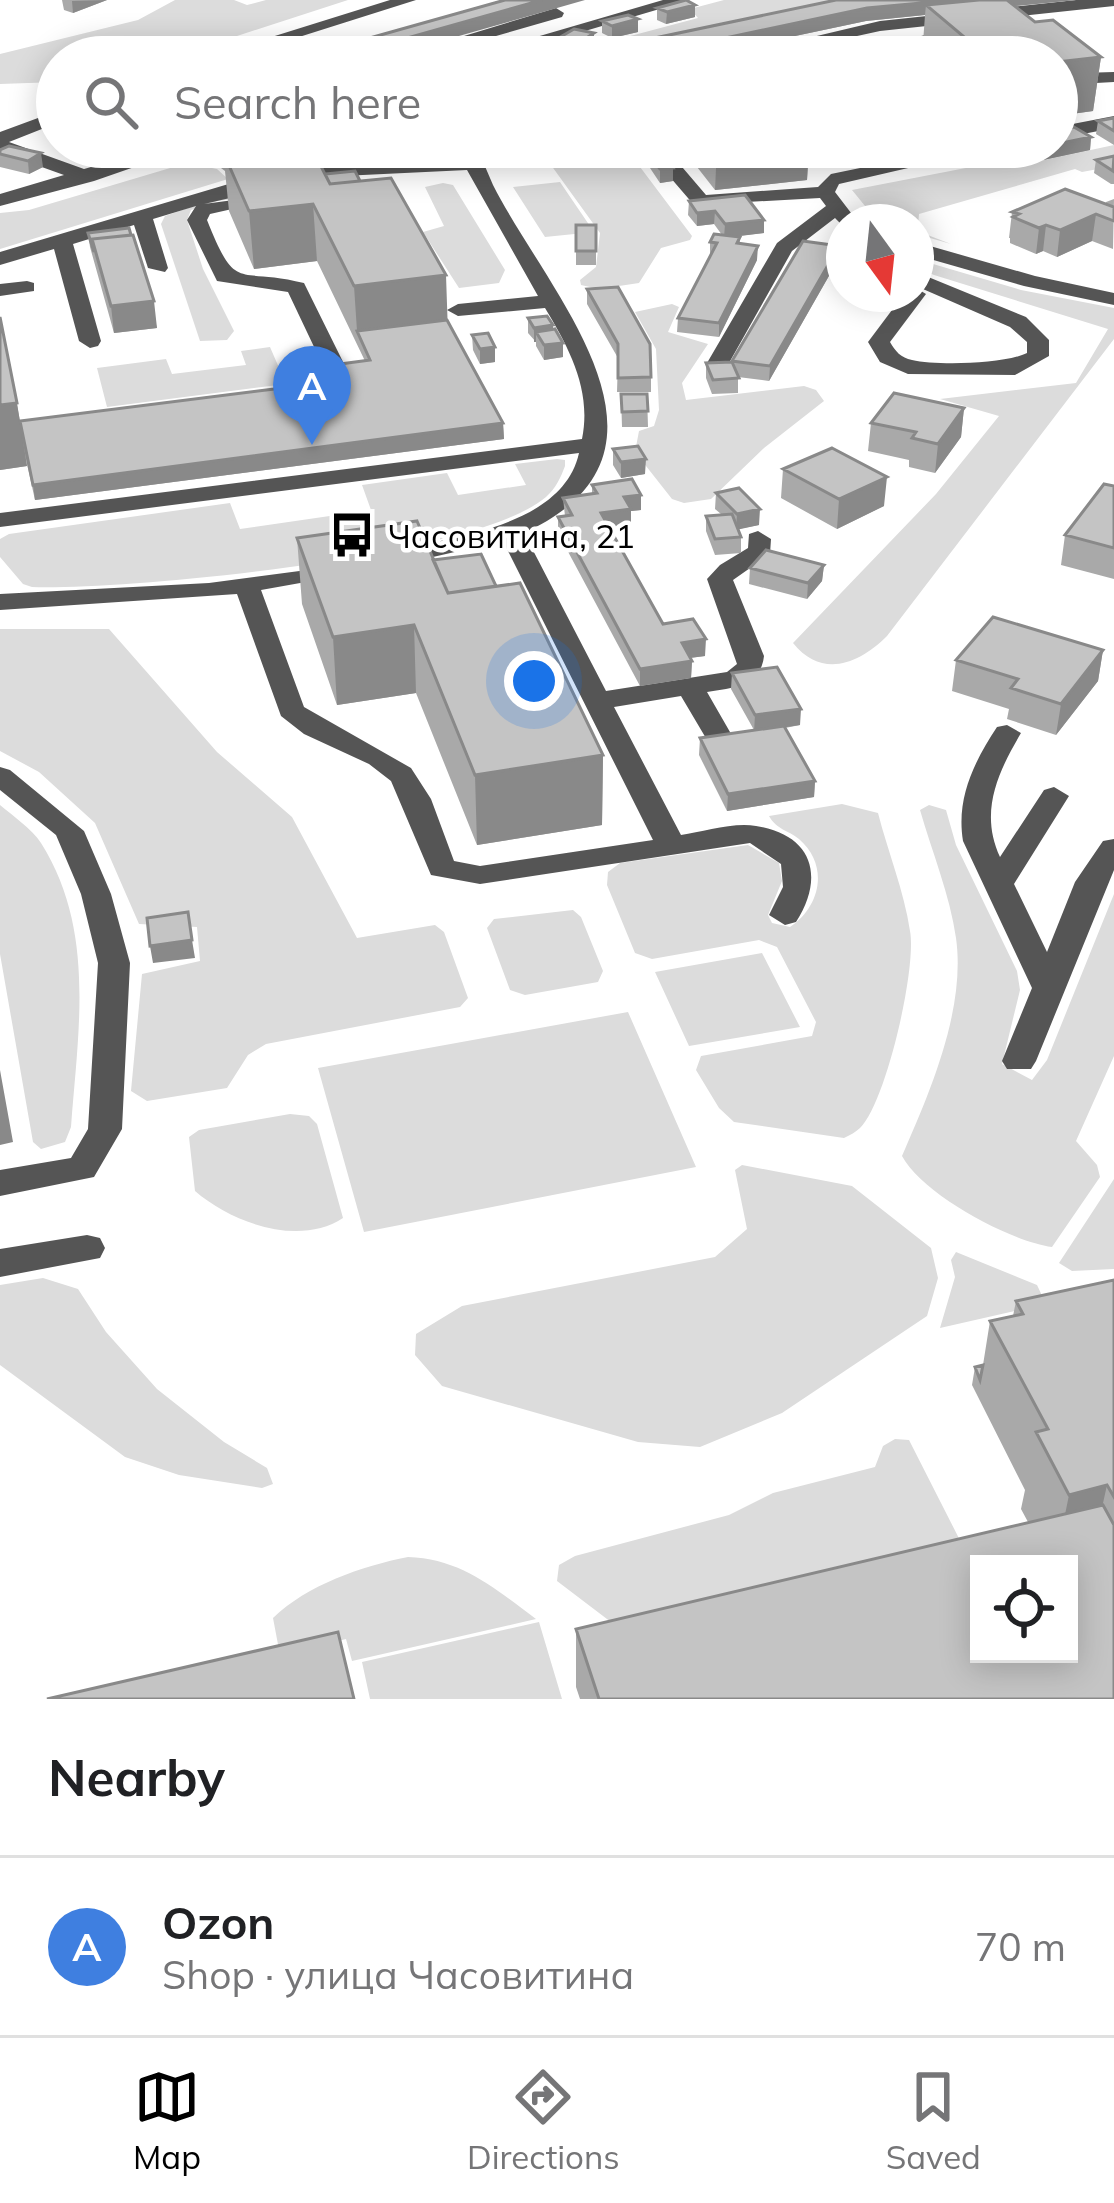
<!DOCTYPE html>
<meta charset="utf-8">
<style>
:root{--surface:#fff;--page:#f6f6f6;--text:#202124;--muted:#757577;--line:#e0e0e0;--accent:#000}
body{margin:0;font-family:Mulish,sans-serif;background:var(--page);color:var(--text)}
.controls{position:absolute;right:36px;bottom:36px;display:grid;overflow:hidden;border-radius:0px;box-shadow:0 6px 30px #0003}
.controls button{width:108px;height:108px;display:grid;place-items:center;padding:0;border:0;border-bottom:3px solid var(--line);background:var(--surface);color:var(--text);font:60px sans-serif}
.compass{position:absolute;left:826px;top:204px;width:108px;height:108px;border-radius:50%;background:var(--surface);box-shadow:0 6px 30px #0003;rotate:165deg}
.you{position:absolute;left:534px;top:681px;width:42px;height:42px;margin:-30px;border:9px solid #fff;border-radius:50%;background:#1a73e8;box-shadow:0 0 0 18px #1a73e833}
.badge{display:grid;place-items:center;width:78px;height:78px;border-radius:50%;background:var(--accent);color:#fff;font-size:39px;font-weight:700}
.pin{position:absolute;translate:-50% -99px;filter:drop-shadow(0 3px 6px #0008)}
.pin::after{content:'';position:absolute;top:63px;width:42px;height:36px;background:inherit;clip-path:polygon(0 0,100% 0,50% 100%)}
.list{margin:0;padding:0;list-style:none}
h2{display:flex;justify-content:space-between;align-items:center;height:156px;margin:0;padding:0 48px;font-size:51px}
h2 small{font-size:39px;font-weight:400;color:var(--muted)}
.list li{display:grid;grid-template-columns:78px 1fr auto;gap:36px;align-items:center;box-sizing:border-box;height:180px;padding:0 48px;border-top:3px solid var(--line)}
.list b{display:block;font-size:45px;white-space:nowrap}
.list p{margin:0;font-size:39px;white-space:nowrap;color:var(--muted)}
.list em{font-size:39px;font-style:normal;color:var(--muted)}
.icon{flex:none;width:66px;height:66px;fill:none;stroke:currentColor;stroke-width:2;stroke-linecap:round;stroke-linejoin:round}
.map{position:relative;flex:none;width:1114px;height:1699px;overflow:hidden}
.search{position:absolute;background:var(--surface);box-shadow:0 6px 30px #0003;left:36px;right:36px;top:36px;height:132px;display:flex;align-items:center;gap:30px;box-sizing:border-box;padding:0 42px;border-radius:66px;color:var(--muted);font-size:45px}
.sheet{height:336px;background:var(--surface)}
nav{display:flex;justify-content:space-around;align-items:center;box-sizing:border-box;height:168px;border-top:3px solid var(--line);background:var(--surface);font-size:33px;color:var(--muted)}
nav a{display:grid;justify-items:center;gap:6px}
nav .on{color:var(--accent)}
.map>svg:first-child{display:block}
</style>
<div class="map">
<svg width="1114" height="1699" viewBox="0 0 1114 1699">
<rect width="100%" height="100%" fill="#fff"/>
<path fill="#dcdcdc" d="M175,0H234L247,5L266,0H348L234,37L189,41L141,57H57V82L0,84V54L138,20Z
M724,0H902C798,13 677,57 579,57L604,43L698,18L690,9Z
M1114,145V166L1082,172L1075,169L919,214L918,226L925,234L951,244L916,234V222L874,217L852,190L1002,161L1011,167Z
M538,147H625L692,236L690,240L661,248L639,283L599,289L581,285L580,280L596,267L600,233Z
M187,163L217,169L228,179L0,249V213L29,210Z
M356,177L362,183L217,201L191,210L187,220L203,269L234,331L227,340L200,341L161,224L165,216L208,201Z
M560,182L594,232L545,237L513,187Z
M443,183L453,185L505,270L499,283L459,288L423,232L444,226L425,187Z
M916,259L1021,290L1114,308V339L887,636C859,664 822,679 793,643L936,494L999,416L940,399L1076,383L1108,329L934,275L916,267Z
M672,304L679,307L668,332L708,344L682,383L686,400L804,386L816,390L824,401L764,448L711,499L684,503L672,499L635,452L639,431L654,426L659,410L656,349L635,312Z
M270,347L286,384L107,407L97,368L166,359L172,374L246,365L241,351Z
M557,459L565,460V466C561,477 556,488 546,497C477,557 129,590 32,587L23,584L0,557V539L9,534L230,503L240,529L371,510L362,485L447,473L458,495L526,485L515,464Z
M0,629H109L217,752L292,817L357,938L435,925L444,932L468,998L460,1007L266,1044L248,1055L227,1088L147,1101L131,1091L142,974L200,961L197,927L139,924L95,823L39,772L0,751Z
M842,804L878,813C888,852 904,891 910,931C917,967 886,1103 860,1128C856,1132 850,1135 844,1138L734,1122L719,1108L696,1070L701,1056L812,1036L816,1022L777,947L759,940L652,959L635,953L607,885L608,872L620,863L748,845L779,863L782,881L768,915L772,923L790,927C820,907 830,866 799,839C788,830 777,830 769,816Z
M0,805C13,816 32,829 41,843C96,930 78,1031 71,1127L65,1142L41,1149L33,1142L0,954Z
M929,805L946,810L956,845L1017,971L1020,990L1002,1064L1032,1080L1047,1060L1114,894V1056L1076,1141L1097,1165L1100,1177L1052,1247C1009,1241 922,1194 902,1156C930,1092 966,1009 956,938C950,895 932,852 920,810Z
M573,910L581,917L603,971L598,982L525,995L510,990L487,928L494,919Z
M762,953L800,1027L689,1046L655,972Z
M628,1012L696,1167L364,1232L318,1068Z
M290,1114L309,1116L317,1124L343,1218C299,1247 232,1223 195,1191L189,1137L199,1130Z
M742,1165L852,1186L931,1248L938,1278L927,1316L782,1413L700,1447L638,1442L442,1386L415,1355L416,1334L462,1306L715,1257L747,1229L735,1170Z
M1114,1179V1269L1072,1271L1059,1263Z
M956,1252L1037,1285L1046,1304L940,1328L955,1277L951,1260Z
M43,1278L78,1289L106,1332L157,1389L224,1442L267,1468L273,1484L262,1488L179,1475L125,1457L0,1365V1285Z
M895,1439L909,1440L972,1564L628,1635L557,1581L559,1565L575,1556L729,1515L773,1493L875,1467L883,1446Z
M408,1557C462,1559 494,1588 536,1619L352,1661L346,1639L280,1655L273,1618C307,1585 362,1566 408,1557Z
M539,1622L562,1699H370L362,1662Z"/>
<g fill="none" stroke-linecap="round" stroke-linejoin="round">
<path fill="#555" fill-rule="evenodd" d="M390,0H416L236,57H208Z
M663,0H690L497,57H468Z
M1076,0H1114V6L880,31L761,57H728L880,21Z
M556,8L564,13L562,17L423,57H395Z
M930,34L939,39L936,43L864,57H828Z
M1057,63L1081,73L1114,72V82L1078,84L1057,75Z
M57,111V123L9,142L84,169L161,147H192L94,181L0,206V194L64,175L0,152V132Z
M1114,116V128L1057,139V127Z
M470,147H490L484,164L493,185C548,294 702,451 524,533L606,691L727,672L737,664L707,579L720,565L748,548L749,534L758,531L771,539L770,554L733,580L764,656C761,686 732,688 707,692L734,739L730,745H710L681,696L614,707L681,835C703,832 733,822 756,826C813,835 825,877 796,922L785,925L769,915L783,887L781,864L750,843L480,884L431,875L391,781L369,764L304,734L281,716L237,594L0,610V594L209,583L345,565L349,570L345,575L261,590L304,707L411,768L431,799L454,861L480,866L653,840L503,541L389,567L376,559L380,554C441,538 562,530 579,453L0,527V513L582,439C592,390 569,348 545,308L458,316L447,310L458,304L538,296L467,170L321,177L204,204L241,199V207L210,214L207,220C237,295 236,266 304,283L347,370L336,377L325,370L288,292L217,281L187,220L196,206L153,219L168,268L165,272L148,268L134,225L73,244L101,341L98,346L90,348L79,341L54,249L0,265V252L242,180L321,165L466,159Z
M651,147H665L706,195L818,187L831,174L962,147H999L839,184L835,192L858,222H844V227L835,218L792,251L729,363L718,370L707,363L777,243L826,206L820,198L694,205L651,155Z
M916,242L1035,276L1114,293V305L1024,286L916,255Z
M916,272L1026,317L1049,340V356L1015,375L908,374L880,362L868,342L904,294H916V288L926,294L890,342C895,351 901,358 912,360C937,366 1005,364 1027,353V342L1010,327L916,286Z
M27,281L34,283V291L0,296V284Z
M1007,725L1021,733C998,772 979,812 1000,857L1044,790L1054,787L1069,796L1014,884L1047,952L1075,882L1103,841L1114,839V870L1036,1061L1031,1069H1007L1002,1061L1032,988L963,841C956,798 974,762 997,727Z
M0,767L10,770L84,831L111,894L130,963L122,1129L94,1177L0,1196V1170L71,1158L88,1129L98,963L81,894L56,835L0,790Z
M87,1235L100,1238L105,1248L100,1258L0,1277V1249Z"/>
</g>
<path fill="#a9a9a9" d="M62,0H107L73,13L64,10Z
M836,0H1076L1014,6L1035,22L1053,20L1101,57L1093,111L1057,116V57H922L925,15L866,21L696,57H634L631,55V43Z
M657,8L695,17L666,24L657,20Z
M638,19V32L612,38L602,33V21Z
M1114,118V145L1096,134L1098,121Z
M1091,137L1090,150L1010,167L993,156L994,147H1057Z
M261,147H319L312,149L325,174L447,320L503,423L504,439L35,500L25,455L27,466L0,470V317L20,421L274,389L365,361L317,261L254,269L229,211L225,171L221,168L220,155L265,150Z
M638,147H657L673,168V181L660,183L650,168L638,155Z
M664,147H809L807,180L715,190L690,158L674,160Z
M0,150L43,167L29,174L0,167Z
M1114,156V184H1111L1094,173L1096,160Z
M1114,199L1113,249L1092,241L1057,257L1043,251L1036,254L1010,243V238H1009L1012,212L1105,204L1106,202Z
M689,201L764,220V233L737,236L740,237V244L757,260L719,337L677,332L678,318L710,256V242L722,235L714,224L697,226L688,215Z
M576,225H596V265H576Z
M88,233L131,235L157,328L114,333L90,247Z
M838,260L769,381L738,377V393L712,394L706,378V363L732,362Z
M587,289L651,377V392H617L618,358L587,304Z
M528,318L553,329L563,343V357L544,360L536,346V342L528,333Z
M472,335L495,362L480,364L473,350Z
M621,394H647L648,427H622Z
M964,408L961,437L935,473L909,467V460L868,451L871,423Z
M613,449L645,474L621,478L613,465Z
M783,469L884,506L837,529L781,498Z
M592,485L641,510L631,511V525L609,528L663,624L705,656L690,658L692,661L691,678L640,686L558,533V517L565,516L563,498L592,494Z
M1114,486V579L1061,565L1065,535Z
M716,493L759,525L738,529L741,537V553L715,555L706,531V516L721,514L715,509Z
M297,538L433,560L496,586L603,755L602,825L477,845L416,693L337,705L302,604Z
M824,565L822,581L807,599L749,584L750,568Z
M1103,650L1098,681L1056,735L1007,719L1009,709L952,691L956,660Z
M732,673L800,725L785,728L815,781L814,797L727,811L699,755L700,738L754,730L731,689Z
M1114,1280V1699H580L576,1687V1629L1028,1522L1021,1509L1025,1490L972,1385L975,1367L983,1365L990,1321L1013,1316L1016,1301Z"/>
<path fill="#898989" d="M107,0L73,13L72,1Z
M542,0H585L385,57H340Z
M954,0H1076L936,14L926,5L925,15L866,21L696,57H650V54L867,8Z
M695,5V17L666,24L667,12Z
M638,19V32L612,38V26Z
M594,33V45L576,57H557Z
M985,40L983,57H968L970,42Z
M1101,57L1093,111L1057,116V62Z
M1091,137L1090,150L1010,167L1012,153L1042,147H1057V144Z
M675,147H690V158L674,160Z
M717,147H809L807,180L715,190Z
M41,153L43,167L29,174L28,161Z
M673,168V181L660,183V169Z
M313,204L317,261L254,269L249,211Z
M715,211L714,224L697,226V213Z
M1096,214L1092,241L1057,257L1060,230Z
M764,220V233L724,238L725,224Z
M1046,225L1043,251L1036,254L1039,228Z
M758,246L757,260L719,337V323Z
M839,246L838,260L769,381L770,366Z
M446,275L448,334L357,331L354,286Z
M154,301L157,328L114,333L111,306Z
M553,325V340L536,332V342H534V328Z
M563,343V357L544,360V345Z
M495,347V362L480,364V349Z
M17,403L27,466L0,470V405Z
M964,408L961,437L935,473L938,444Z
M503,423L504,439L35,500L33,485Z
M646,459L645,474L621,478V462Z
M887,477L884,506L837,529L839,499Z
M641,495V510L631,511V525L601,529V513L624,497Z
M760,509L759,525L736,530L737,514Z
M824,565L822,581L807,599L808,583Z
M414,625L416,693L337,705L333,637Z
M706,639L705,656L681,659L682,643Z
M1103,650L1098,681L1056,735L1061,704Z
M692,661L691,678L640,686V669Z
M801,709L800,725L754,732L755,715Z
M603,755L602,825L477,845L475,775Z
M815,781L814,797L727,811L728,794Z
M192,940L195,958L153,963L150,946Z
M0,1070L13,1142L0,1145Z
M1107,1485L1090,1562L1055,1564L1069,1495Z"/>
<path fill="#c4c4c4" stroke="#898989" stroke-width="3" fill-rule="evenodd" d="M505,0H542L340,57H302Z
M686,0L695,5L667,12L657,8Z
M836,0H954L867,8L650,54L631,43Z
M979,0H1007L1035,22L1053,20L1101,57L1057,62V57H1005L985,40L970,42L926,5Z
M628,15L638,19L612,26L602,21Z
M574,29L594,33L557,57H526Z
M1114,118V131L1098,121Z
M1074,127L1091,137L1057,144V130Z
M9,146L41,153L28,161L0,154V150Z
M292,147H311L330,184L391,178L446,275L354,286L313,204L249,211L224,154Z
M642,147H657L662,153L649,155Z
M1002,147H1042L1012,153Z
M664,156L673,168L660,169L650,157Z
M1114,156L1113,171L1096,160Z
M355,171L360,181L330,184L325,174Z
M1065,189L1114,207V221L1096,214L1060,230L1046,225L1039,228L1013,217L1019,214L1012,212Z
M745,195L764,220L725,224L715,211L697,213L689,201Z
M576,225H596V251H576Z
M129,228L131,235L92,239L94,252L88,233Z
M714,234L740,237L737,243L758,246L719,323L678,318L717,243L710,242Z
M133,235L154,301L111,306L92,239Z
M803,241L839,246L770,366L732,361Z
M618,287L650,344L651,377L618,378V344L587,289Z
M547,316L553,325L534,328L528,318Z
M0,317L17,403L0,405Z
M447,320L503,423L33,485L20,421L274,389L303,369L370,360L357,331Z
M555,329L563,343L544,345L536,332Z
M488,333L495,347L480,349L472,335Z
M732,362L739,378L713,380L706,363Z
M894,393L964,408L938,444L912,438L916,432L871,423Z
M621,394H647L648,411L622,412Z
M638,446L646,459L621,462L613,449Z
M832,448L887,477L839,499L783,469Z
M632,479L641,495L624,497L631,509L601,513L663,624L693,619L706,639L682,643L692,661L640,669L558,517L572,515L563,498L597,493L592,485Z
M1104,484L1114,486V548L1065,535Z
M739,488L760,509L737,514L716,493Z
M732,514L741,537L715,539L706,516Z
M417,521L448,593L520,583L603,755L475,775L414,625L333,637L297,538Z
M766,550L824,565L808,583L750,568Z
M481,554L496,586L448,593L433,560Z
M993,617L1103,650L1061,704L1011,688L1018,679L956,660Z
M777,667L801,709L755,715L732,673Z
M784,726L815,781L728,794L700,738Z
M188,912L192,940L150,946L147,918Z
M1114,1280V1497L1107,1485L1069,1495L1036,1432L1048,1429L990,1321L1023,1314L1016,1301Z
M983,1365L980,1380L975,1367Z
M1103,1505L1114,1525V1699H599L576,1629ZM979,1564H1069V1654H979Z
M338,1632L354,1699H47Z"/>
<defs>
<g id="bus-bare" transform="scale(3.6)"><path d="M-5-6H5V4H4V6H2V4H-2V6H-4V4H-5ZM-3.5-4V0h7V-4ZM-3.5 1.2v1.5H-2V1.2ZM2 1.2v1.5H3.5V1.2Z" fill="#000" stroke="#fff" stroke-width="2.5" paint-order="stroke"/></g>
</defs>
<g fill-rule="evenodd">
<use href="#bus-bare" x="352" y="535"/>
</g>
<g text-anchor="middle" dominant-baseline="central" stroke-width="9" stroke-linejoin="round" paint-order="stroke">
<g font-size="33" fill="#000" stroke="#fff" text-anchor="start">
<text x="388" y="535">Часовитина, 21</text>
</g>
</g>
</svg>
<div class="controls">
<button><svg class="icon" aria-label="locate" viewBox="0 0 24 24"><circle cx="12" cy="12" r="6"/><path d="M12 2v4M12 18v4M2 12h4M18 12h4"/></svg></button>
</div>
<svg class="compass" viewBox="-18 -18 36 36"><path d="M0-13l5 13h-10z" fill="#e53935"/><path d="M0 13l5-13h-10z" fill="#757577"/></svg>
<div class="you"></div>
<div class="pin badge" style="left:312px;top:445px;background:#3f7fe0">A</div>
<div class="search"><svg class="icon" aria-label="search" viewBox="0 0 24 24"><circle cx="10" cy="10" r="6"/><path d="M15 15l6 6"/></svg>Search here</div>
</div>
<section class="sheet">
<h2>Nearby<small></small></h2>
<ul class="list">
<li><span class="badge" style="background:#3f7fe0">A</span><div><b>Ozon</b><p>Shop · улица Часовитина</p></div><em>70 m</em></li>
</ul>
</section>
<nav>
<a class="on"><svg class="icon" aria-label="map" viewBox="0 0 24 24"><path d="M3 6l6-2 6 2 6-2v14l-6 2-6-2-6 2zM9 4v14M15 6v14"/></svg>Map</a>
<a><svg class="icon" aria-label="directions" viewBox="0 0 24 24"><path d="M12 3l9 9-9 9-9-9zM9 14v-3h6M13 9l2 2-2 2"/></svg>Directions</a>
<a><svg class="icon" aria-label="saved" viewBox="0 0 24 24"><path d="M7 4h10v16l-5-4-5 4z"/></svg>Saved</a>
</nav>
